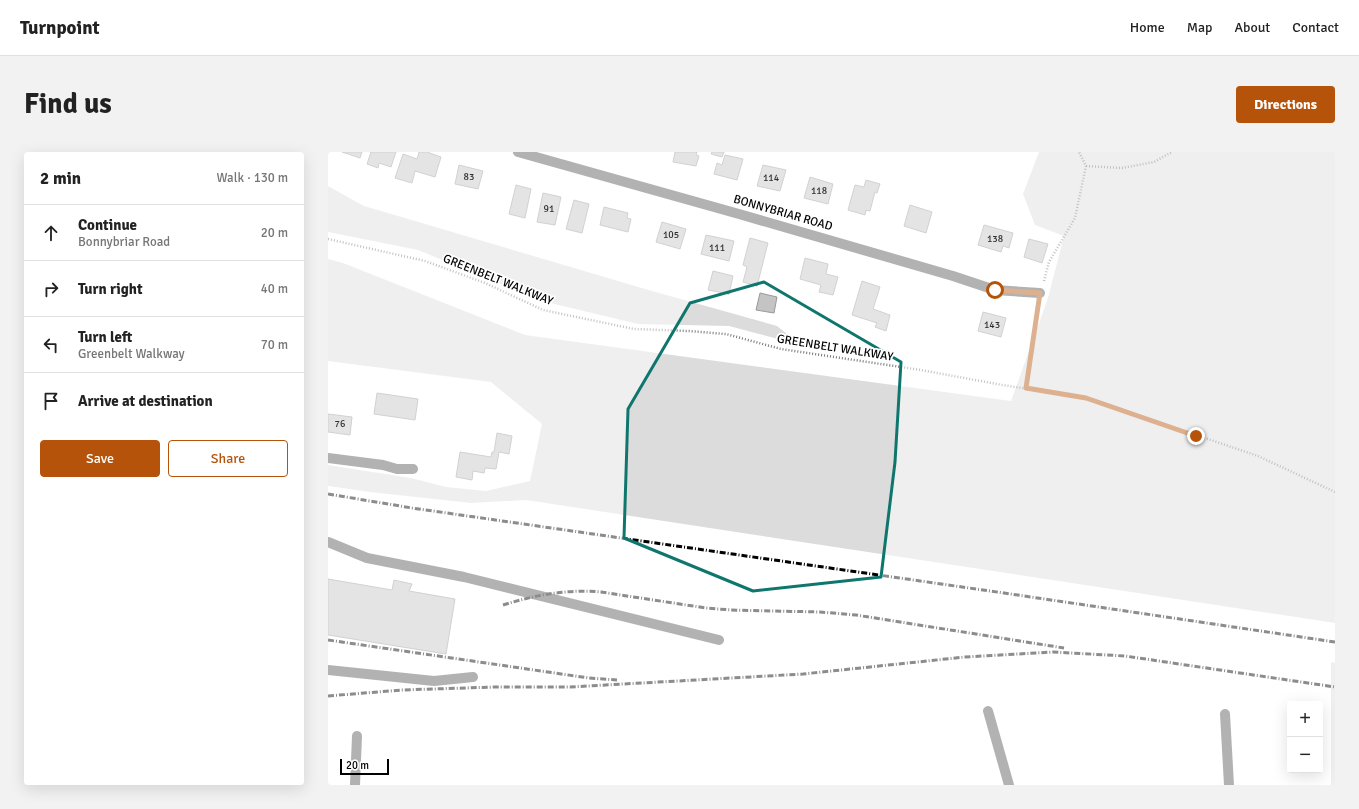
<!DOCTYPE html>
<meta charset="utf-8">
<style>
:root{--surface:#fff;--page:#f2f2f2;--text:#222;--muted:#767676;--line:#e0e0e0;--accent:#b45309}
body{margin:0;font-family:Signika,sans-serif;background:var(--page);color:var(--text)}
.controls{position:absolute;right:12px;bottom:12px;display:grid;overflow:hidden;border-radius:4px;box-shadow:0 4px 16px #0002}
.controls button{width:36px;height:36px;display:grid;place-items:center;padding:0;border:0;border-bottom:1px solid var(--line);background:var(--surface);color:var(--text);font:20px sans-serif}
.scale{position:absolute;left:12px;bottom:10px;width:49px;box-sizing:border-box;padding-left:4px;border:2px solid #000;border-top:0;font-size:11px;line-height:14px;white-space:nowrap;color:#000;-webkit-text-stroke:3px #fff;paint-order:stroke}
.stop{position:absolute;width:12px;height:12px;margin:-9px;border:3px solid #b45309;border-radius:50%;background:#fff}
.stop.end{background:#b45309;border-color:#fff;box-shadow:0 1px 4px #0008}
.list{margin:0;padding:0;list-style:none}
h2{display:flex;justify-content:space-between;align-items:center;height:52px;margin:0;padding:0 16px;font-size:17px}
h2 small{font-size:13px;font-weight:400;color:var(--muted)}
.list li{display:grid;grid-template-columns:26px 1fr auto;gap:12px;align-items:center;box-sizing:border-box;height:56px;padding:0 16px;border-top:1px solid var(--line)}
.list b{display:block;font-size:15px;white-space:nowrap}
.list p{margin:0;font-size:13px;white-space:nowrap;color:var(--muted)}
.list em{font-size:13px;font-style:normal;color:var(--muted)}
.actions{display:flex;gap:8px;padding:12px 16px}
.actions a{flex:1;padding:9px 0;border:1px solid var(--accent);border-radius:4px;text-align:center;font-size:14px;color:var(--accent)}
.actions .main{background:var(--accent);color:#fff}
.icon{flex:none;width:22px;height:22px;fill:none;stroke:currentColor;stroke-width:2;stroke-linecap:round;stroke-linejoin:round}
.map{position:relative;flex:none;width:1007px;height:633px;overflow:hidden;border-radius:4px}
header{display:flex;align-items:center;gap:24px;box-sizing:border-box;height:56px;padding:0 20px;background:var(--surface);border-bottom:1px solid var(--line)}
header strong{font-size:19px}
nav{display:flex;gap:22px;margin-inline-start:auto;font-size:14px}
.intro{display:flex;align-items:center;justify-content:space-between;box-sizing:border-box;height:96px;padding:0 24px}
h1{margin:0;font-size:28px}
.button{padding:10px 18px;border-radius:4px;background:var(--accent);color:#fff;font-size:14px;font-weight:700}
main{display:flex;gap:24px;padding:0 24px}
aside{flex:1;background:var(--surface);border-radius:4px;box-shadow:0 4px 16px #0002}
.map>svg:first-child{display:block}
</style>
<header>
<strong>Turnpoint</strong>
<nav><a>Home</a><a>Map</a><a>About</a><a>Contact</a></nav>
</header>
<div class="intro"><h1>Find us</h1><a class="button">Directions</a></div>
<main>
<aside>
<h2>2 min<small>Walk · 130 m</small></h2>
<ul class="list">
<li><svg class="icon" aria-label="ahead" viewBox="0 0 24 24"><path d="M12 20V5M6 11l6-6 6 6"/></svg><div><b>Continue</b><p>Bonnybriar Road</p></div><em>20 m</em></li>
<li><svg class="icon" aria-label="right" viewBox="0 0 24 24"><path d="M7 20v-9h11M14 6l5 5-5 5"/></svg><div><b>Turn right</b></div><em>40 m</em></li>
<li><svg class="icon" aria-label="left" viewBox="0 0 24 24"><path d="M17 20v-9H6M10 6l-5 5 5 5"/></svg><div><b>Turn left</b><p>Greenbelt Walkway</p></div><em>70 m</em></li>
<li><svg class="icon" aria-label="arrive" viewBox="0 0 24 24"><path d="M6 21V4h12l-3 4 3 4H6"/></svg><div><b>Arrive at destination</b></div></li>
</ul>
<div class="actions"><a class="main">Save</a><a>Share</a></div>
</aside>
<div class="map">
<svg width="1007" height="633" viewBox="0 0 1007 633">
<rect width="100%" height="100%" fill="#fff"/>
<path fill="#dcdcdc" d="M711,0H1007V471L198,348L143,351L42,340L0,334V313L83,326L118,335L158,339L202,329L214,272L163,230L0,209V107L15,111L197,183L683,249L720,146L736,84L707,73L695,42Z
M0,34L36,54L324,139L449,174L473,193L401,174L310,172L214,149L90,98L0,80Z
M1003,510L1007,511V633H1003Z"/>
<path fill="#c4c4c4" stroke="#999" d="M14,0H34L32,6Z
M43,0H68L63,15L51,11L50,16L39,12Z
M91,0H99L113,5L107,25L87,19L84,31L67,26L75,2L89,7Z
M347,0H369L368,3L371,4L368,14L345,10Z
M384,0H396L394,5L383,2Z
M397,3L415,7L409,28L386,22L389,11L394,13Z
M131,13L155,19L150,37L127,32Z
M435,13L458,18L452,39L429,34Z
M482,25L505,32L500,52L476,46Z
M538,28L552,32L549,41L547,40L542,59L538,58L537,63L520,58L527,33L536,35Z
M188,33L203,37L197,66L181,62Z
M215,41L233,45L227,73L209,70Z
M246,48L261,52L254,81L238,77Z
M582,53L604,60L598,81L576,74Z
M276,55L300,61L299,66L303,67L300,80L272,73Z
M334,70L358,77L352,97L328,90Z
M656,73L685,81L681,96L675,94L673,100L650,93Z
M378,83L406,89L401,109L373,102Z
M422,86L440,91L429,134L415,130L419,115L415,113Z
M701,87L720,92L714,111L696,105Z
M477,106L500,112L498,122L510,125L505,143L491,140L493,133L472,127Z
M385,119L405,124L401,142L380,138Z
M534,129L552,135L545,157L562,163L558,179L547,175L549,171L524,163Z
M432,141L449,145L446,161L428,158Z
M655,160L678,166L673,185L650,179Z
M49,241L90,247L87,268L46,262Z
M0,262L24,265L22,283L0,280Z
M169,281L184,284L181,302L171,300L168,317L157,316L156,321L145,319L144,328L128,325L132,300L163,305L164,300H166Z
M0,427L64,438L66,428L84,432L81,439L127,447L118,502L0,483Z"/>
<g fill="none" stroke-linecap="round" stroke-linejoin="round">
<path stroke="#777" stroke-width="2.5" stroke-dasharray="1 2" stroke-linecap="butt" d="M758,14L794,16L826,10L844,0
M0,87L97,109L157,131L215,158L306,177L361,179L398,182L453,197L593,218L674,233L759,246L930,304L1007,340
M716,129L721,110L747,66L758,14L751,0
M698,236L710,153"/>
<path stroke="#555" stroke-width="10" d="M190,0L411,62L625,124L667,138L712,141
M0,306L55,313L69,317H85
M0,390L39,406L136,425L391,488
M0,518L106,529L145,525
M660,559L681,633
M897,562L901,633
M27,633L29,584"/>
<path stroke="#000" stroke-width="3" stroke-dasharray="6 2 1 2" stroke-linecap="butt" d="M0,342L84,356L676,441L1007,490
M175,453C207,443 239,437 273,440L378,456L403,458L492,460L528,463L736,496
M0,488L261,526L289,528
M0,544L74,538L167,535H242L475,522L637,505L725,500L797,504L1007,535"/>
</g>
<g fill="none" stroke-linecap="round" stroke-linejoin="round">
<path stroke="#b45309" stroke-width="5" d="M667,138L712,141L698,236L758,246L868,284"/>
</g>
<path d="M0 0H1007V633H0ZM436,130L573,210L567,310L553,425L425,439L296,386L300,257L362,151Z" fill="#fff" fill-opacity=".55" fill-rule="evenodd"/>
<path fill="none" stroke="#0f766e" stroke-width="3" stroke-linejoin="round" d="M436,130L573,210L567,310L553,425L425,439L296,386L300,257L362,151Z"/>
<g text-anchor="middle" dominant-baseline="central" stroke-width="3.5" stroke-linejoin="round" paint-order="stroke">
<g font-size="10" fill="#313131">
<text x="141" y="25">83</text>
<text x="443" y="26">114</text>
<text x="491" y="39">118</text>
<text x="221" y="57">91</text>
<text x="343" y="83">105</text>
<text x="667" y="87">138</text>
<text x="389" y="96">111</text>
<text x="664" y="173">143</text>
<text x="12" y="272">76</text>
</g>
<g font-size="12" fill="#000" stroke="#fff">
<text transform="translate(455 61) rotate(16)">BONNYBRIAR ROAD</text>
<text transform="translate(170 128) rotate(22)">GREENBELT WALKWAY</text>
<text transform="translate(507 196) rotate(9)">GREENBELT WALKWAY</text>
</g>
</g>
</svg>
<div class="controls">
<button>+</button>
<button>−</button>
</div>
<div class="scale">20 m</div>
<div class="stop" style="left:667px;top:138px"></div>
<div class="stop end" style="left:868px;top:284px"></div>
</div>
</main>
